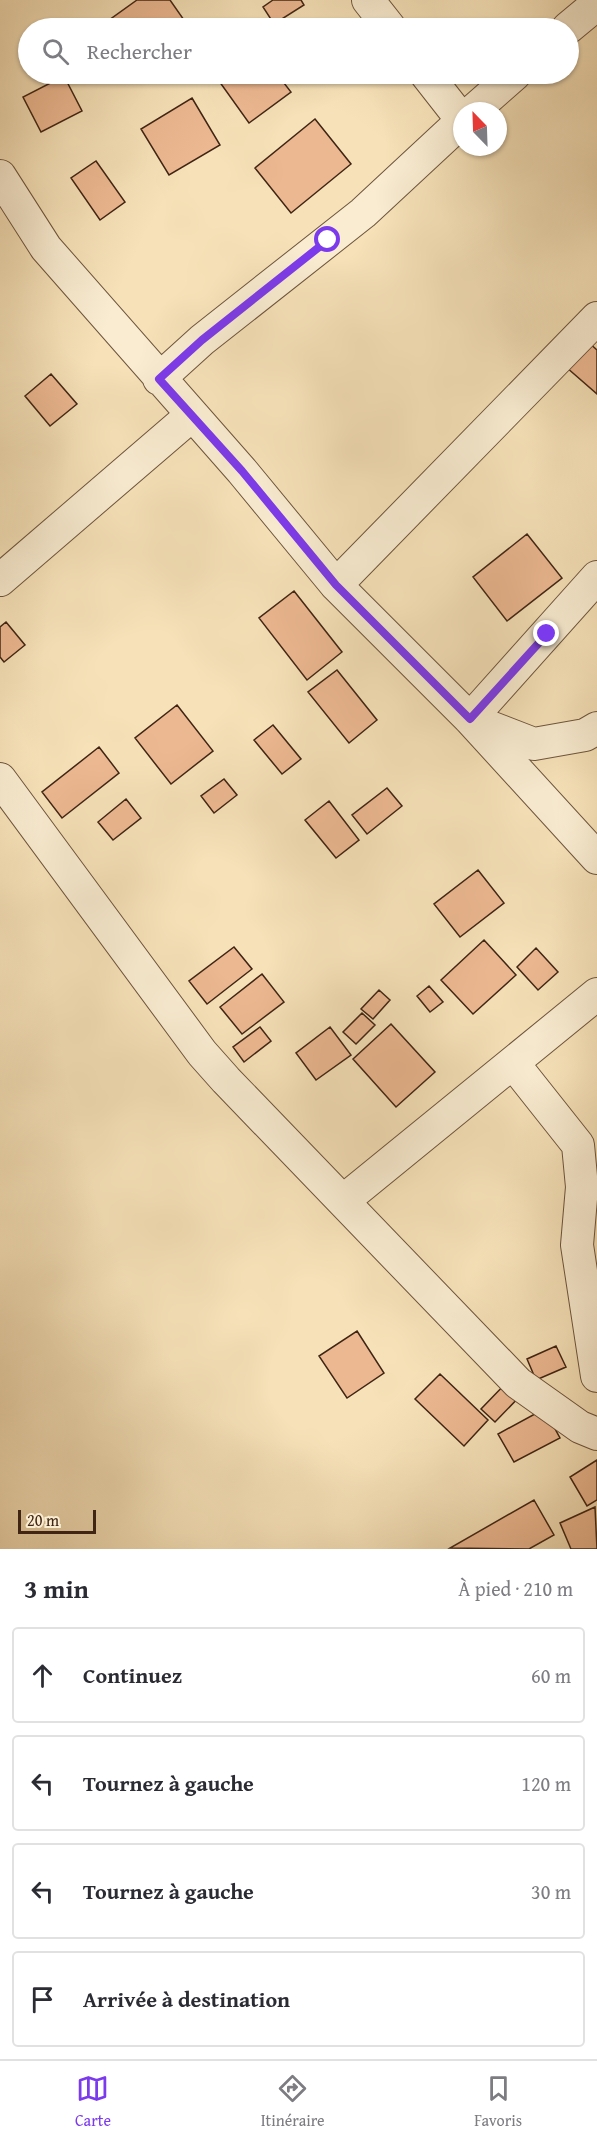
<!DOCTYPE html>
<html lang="fr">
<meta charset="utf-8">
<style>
:root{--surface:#fff;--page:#f2f2f3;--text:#2b2b33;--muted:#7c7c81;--line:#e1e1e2;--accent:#7c3aed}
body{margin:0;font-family:"Gentium Book Plus",serif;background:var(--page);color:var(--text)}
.compass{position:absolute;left:453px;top:102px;width:54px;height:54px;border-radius:50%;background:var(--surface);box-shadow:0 2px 4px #0004;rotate:337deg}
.scale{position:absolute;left:18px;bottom:15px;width:78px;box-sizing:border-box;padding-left:6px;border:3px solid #402514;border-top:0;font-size:16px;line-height:21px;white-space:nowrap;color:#402514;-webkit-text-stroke:4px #f9ecd1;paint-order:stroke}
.stop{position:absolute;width:18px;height:18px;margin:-14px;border:4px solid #7c3aed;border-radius:50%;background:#fff}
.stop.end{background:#7c3aed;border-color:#fff;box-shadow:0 2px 6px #0008}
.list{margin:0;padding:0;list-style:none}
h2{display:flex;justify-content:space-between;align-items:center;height:78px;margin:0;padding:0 24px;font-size:26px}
h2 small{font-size:20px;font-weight:400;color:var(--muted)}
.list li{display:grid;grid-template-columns:39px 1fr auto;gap:18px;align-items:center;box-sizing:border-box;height:96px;margin:0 12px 12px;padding:0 12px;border:2px solid var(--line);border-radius:6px}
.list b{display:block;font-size:22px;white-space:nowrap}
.list em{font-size:20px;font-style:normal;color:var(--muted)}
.icon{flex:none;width:33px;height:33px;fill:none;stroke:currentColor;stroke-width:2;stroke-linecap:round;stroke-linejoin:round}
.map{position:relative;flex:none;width:597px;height:1549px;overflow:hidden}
.search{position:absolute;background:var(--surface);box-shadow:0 2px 4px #0004;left:18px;right:18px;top:18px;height:66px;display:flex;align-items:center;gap:15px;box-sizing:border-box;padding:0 21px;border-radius:33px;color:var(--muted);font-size:22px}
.sheet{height:510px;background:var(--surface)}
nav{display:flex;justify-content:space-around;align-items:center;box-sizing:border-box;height:84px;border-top:2px solid var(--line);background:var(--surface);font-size:16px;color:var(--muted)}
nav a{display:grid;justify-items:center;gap:3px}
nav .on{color:var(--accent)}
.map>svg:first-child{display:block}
</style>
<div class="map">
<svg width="597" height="1549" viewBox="0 0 597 1549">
<rect width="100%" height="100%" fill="#f6e1b8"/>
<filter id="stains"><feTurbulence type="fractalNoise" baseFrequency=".00333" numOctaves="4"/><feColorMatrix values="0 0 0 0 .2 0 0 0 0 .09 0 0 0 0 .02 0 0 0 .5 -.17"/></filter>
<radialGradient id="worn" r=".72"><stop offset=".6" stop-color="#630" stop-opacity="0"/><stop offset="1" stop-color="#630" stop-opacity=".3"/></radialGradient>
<path fill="#ecb891" stroke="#402514" stroke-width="1.5" d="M137,0H170L184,20L172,28H109L105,23Z
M273,0H301L304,5L274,24L263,7Z
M214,74H277L291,92L249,123Z
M64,76L82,111L41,132L23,97Z
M192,98L220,145L169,175L141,129Z
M315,119L351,164L291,213L255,168Z
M96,161L125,202L100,220L71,178Z
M588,342L597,350V394L566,367Z
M51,374L77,404L50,426L25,396Z
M527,534L562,578L507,621L473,577Z
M294,591L342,652L307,680L259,618Z
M6,622L25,645L4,662L0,657V627Z
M337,670L377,720L349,743L308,692Z
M177,705L213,751L171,784L135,738Z
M273,725L301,759L282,774L254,740Z
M99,747L119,773L62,818L42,792Z
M224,779L237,795L214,813L201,796Z
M387,788L402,806L367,834L352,815Z
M126,799L141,818L113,840L98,822Z
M329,801L359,840L336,858L305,820Z
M478,870L504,903L460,937L434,904Z
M484,940L516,975L473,1014L441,980Z
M234,947L252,969L207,1004L189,981Z
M536,948L558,972L538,990L517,967Z
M262,974L284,1002L242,1034L220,1007Z
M429,986L443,1002L430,1012L417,996Z
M379,990L390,1000L373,1019L361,1009Z
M362,1013L375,1025L356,1044L343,1032Z
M391,1024L435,1072L396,1107L353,1059Z
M260,1027L271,1041L244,1062L233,1047Z
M330,1027L351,1055L316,1080L296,1053Z
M357,1331L384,1373L347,1398L319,1356Z
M556,1346L566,1367L536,1380L527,1359Z
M440,1374L488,1420L464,1446L415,1399Z
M510,1379L524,1392L495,1422L481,1409Z
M544,1409L560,1438L514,1462L498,1434Z
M597,1460V1500L587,1506L570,1477Z
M534,1500L554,1535L529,1549L450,1548Z
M595,1507L597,1549H571L560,1523Z"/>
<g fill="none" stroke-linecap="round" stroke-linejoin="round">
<g stroke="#6e543d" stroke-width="34">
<path id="street" d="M368,0L390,28
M568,28L597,4
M426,74L462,120
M473,111L515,74
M0,176L46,248L242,471L336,585L470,719L597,858
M159,379L202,340L363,213L462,121
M0,580L192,415
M336,585L597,318
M470,719L597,577
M477,722L534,744L585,735L597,728
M0,779L202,1053L226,1080L518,1383L580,1427L597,1434
M513,1063L578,1145L582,1187L577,1245L597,1376
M343,1201L597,994"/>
</g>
<use href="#street" stroke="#f9ecd1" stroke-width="32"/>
</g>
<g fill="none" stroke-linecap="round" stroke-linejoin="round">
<path stroke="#7c3aed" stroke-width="8" d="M328,240L202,340L159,379L242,471L336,585L470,719L547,634"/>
</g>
<rect width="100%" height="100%" filter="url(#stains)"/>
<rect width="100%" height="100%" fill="url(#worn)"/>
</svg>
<svg class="compass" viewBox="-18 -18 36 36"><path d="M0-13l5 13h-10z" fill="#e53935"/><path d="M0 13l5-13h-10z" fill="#7c7c81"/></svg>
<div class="scale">20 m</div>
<div class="stop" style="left:328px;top:240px"></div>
<div class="stop end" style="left:547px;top:634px"></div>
<div class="search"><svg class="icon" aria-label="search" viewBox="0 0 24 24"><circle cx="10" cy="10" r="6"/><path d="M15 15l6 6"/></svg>Rechercher</div>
</div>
<section class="sheet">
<h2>3 min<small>À pied · 210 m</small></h2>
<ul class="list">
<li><svg class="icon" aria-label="ahead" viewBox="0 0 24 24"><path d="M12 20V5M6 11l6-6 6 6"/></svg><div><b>Continuez</b></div><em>60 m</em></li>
<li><svg class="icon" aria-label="left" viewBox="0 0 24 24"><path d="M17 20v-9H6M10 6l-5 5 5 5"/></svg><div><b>Tournez à gauche</b></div><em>120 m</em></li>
<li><svg class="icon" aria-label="left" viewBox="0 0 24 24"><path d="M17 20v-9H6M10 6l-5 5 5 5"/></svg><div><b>Tournez à gauche</b></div><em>30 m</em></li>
<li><svg class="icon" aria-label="arrive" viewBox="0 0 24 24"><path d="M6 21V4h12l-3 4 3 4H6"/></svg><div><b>Arrivée à destination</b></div></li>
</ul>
</section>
<nav>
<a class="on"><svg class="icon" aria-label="map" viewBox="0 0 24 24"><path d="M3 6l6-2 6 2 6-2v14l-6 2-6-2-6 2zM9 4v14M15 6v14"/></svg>Carte</a>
<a><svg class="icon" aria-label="directions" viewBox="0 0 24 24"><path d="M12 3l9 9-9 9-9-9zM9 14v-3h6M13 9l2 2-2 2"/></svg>Itinéraire</a>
<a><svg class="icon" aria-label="saved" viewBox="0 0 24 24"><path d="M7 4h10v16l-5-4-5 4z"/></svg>Favoris</a>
</nav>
